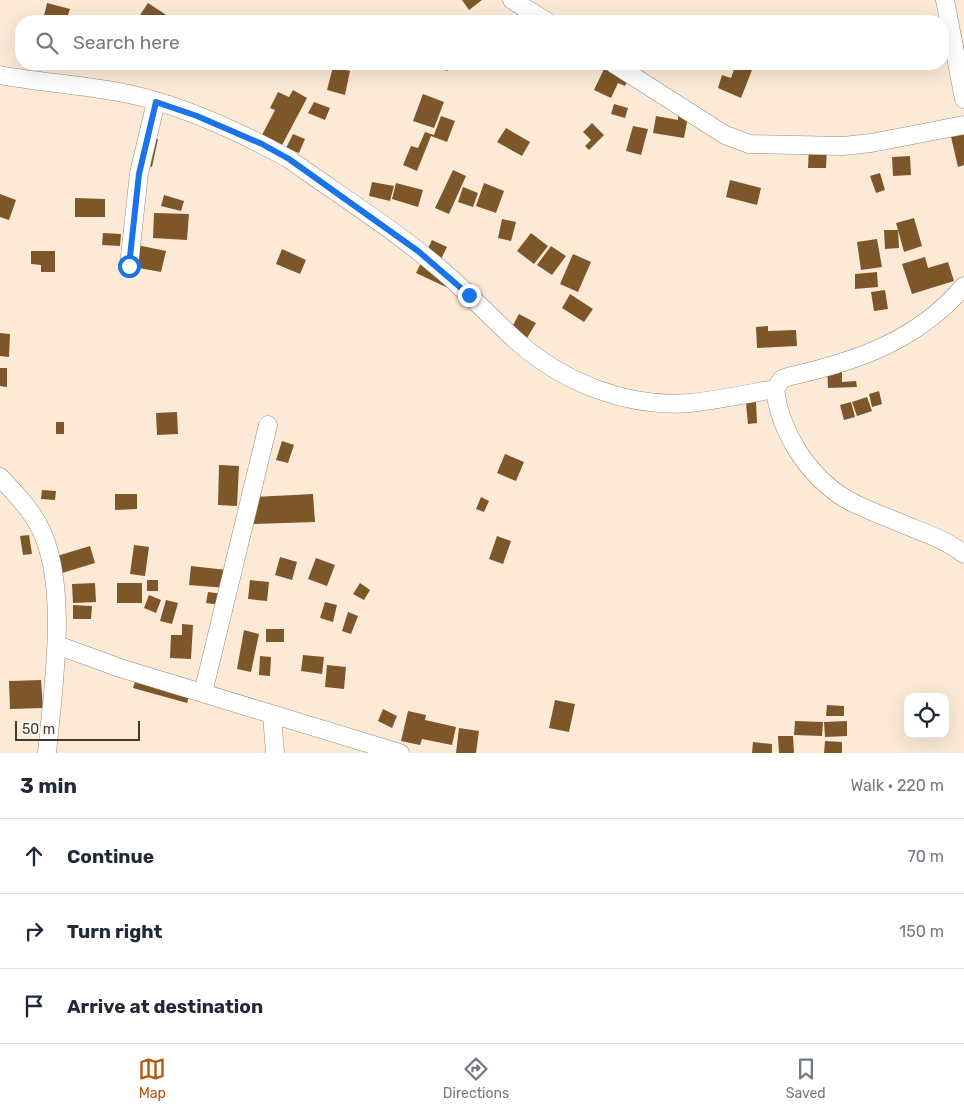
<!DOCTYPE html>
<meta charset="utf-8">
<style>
:root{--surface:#fff;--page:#f2f2f3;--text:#1f2937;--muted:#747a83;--line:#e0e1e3;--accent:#b45309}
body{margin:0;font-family:Rubik,sans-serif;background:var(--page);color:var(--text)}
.controls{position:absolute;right:15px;bottom:15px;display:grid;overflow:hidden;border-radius:10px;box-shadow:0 5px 20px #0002}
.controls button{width:45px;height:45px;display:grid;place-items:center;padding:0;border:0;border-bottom:1px solid var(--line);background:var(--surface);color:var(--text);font:25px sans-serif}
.scale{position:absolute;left:15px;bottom:12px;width:125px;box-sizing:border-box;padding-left:5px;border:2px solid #413a32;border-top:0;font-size:14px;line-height:18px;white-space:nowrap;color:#413a32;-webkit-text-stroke:4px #fefaf6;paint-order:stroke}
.stop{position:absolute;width:15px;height:15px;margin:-11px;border:4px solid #1a73e8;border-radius:50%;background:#fff}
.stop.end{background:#1a73e8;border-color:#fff;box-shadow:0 1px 5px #0008}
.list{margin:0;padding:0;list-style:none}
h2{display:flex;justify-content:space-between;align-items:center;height:65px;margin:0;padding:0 20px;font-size:21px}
h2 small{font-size:16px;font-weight:400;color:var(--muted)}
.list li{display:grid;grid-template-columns:32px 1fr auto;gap:15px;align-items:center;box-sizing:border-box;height:75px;padding:0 20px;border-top:1px solid var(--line)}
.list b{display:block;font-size:19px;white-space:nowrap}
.list em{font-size:16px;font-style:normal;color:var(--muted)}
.icon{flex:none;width:28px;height:28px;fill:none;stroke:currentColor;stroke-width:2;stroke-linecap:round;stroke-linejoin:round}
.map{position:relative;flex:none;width:964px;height:753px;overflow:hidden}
.search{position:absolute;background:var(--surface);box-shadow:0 5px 20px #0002;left:15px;right:15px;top:15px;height:55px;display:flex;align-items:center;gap:12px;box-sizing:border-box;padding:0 18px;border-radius:20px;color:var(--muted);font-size:19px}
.sheet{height:290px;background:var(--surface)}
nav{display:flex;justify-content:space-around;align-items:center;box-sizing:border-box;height:70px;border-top:1px solid var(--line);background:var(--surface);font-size:14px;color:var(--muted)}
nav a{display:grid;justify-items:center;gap:2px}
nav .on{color:var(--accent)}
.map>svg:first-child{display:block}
</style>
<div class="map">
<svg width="964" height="753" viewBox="0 0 964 753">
<rect width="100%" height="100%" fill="#fcead7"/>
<path fill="#7d5729" d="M462,0H482L469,10Z
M47,3L70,9L66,21L44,16Z
M148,3L174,20L173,21H144L138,18Z
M435,64H452L447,71Z
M736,64L752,70L741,98L718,88L722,75L731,78Z
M333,67L350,71L345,95L327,90Z
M604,69L615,74L630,75L625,86L618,83L611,98L594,90Z
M293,90L307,98L281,147L261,137L275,110L270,108L278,92L289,97Z
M423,94L444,102L434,128L413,121Z
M314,102L330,108L325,120L308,113Z
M614,104L628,108L625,118L611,114Z
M441,116L455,121L447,142L431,136L417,171L403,165L411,146L418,148L425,132L434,135Z
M656,116L678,120V116L688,117L684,138L653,133Z
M592,123L604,135L589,150L585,146L591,140L583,132Z
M948,124L964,133V165L958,167Z
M633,126L648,129L641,155L626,151Z
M506,128L530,142L522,156L497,142Z
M293,134L305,139L299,153L286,148Z
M146,136L158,139L152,167L140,163Z
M809,147L827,148L826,168H808Z
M910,156L911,175L893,176L892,157Z
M453,170L466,176L449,214L435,208Z
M880,173L885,190L876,193L870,176Z
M730,180L761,188L757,205L726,197Z
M372,182L394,186L390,201L369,196Z
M396,183L423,190L418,207L392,199Z
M484,183L504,191L496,213L476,206Z
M463,187L478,193L473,207L458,202Z
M0,194L16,200L9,220L0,217Z
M164,195L184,201L181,211L161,206Z
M75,198L105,199V217H75Z
M154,213L189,214L187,240L153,238Z
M914,218L922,246L904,252L898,230L899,248L885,249L884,230H898L896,223Z
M502,219L516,222L511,241L498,238Z
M103,233L121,234L120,246L102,245Z
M531,233L548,246L534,264L517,251Z
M877,239L882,267L861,270L857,242Z
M432,240L447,247L438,265L448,288L416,273Z
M137,245L166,251L161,272L133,267Z
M551,246L566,256L552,275L537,265Z
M282,249L306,260L300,274L276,264Z
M31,251H55V272H41V265L31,264Z
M573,254L591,262L578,292L560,284Z
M925,257L928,268L948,262L954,281L912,294L902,264Z
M877,272L878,287L855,289V274Z
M885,290L888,309L874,311L871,292Z
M570,294L593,309L584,322L562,308Z
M519,314L536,323L527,338L511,329Z
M768,326V331L796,330L797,346L757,348L756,327Z
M0,333L10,334L9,357L0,356Z
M842,363V382L856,381L857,387L828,388L827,364Z
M0,368H7V387L0,386Z
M879,391L882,404L872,407L869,394Z
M867,397L872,411L857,416L852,402Z
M756,402L757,423L748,424L746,403Z
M851,402L855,417L844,420L840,405Z
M177,412L178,434L157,435L156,413Z
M56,422H64V434H56Z
M282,441L294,445L288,463L276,460Z
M505,454L524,462L516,481L497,473Z
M219,465L239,466L237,506L218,505Z
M42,490L56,491L55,500L41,499Z
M115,494H137V509L115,510Z
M313,494L315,522L254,524L253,497Z
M481,497L489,501L484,512L476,509Z
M29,535L32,554L23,555L20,536Z
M497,536L511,541L503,564L489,559Z
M134,545L149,547L145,576L130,574Z
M90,546L95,563L62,573L57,556Z
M280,557L297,562L292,580L275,575Z
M316,558L335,565L327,586L308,579Z
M191,566L227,570L226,588L189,585Z
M147,580H158V591H147Z
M250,580L269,582L267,601L248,599Z
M95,583L96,602L73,603L72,584Z
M117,583H142V603H117Z
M360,583L370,590L364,600L353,594Z
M208,592L230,595L229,606L206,603Z
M149,595L161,600L156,613L144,608Z
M166,600L178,603L172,624L160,621Z
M325,602L337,605L333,622L320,618Z
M73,605L92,606L91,619H73Z
M348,612L358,616L351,634L342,631Z
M182,624L193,625L191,659L170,658L171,635H182Z
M266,629H284V642H266Z
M244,630L259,634L251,672L237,669Z
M303,655L324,657L322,674L301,671Z
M260,656L271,657L270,676L259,675Z
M327,665L346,667L344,689L325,687Z
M140,667L193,683L187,703L133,688Z
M41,680L43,708L10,709L9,681Z
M555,700L575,704L569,732L549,728Z
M827,705L844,706V716H826Z
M383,709L397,716L392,728L378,721Z
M408,711L426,715L425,720L456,727L452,745L422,739L420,745L401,741Z
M795,721L823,722L822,736L794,735Z
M847,721V736L825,737L824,722Z
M459,728L479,731L476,753H456Z
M778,736H793L794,753H779Z
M825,741L842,742V753H824Z
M753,742L772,744V753H752Z"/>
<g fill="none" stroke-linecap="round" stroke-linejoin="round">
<g stroke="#9b8b79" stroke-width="19">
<path id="minor" d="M512,0L546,21
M945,0L964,99
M614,64L725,135L749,144L843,146L871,143L964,125
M0,75C43,83 87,85 129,94C184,106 240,132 289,159C339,195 392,228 439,268C467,291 492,319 519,343C565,383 628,408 690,403C718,400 747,394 775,389
M129,266L139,173L156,102
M964,286C918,340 858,361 791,376L782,379L775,389C780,432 808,476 846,499C862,508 881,515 898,522C921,532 945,539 964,554
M0,477C13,491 28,506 38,524C70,581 53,689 47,753
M57,645L120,668L400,753
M203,693L268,425
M272,714L275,753"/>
</g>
<use href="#minor" stroke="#fff" stroke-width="18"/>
</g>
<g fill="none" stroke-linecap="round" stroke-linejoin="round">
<path stroke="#1a73e8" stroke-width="6" d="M129,266L139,174L156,102L197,116L262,144L289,159L418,251L469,295"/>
</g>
</svg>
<div class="controls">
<button><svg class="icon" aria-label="locate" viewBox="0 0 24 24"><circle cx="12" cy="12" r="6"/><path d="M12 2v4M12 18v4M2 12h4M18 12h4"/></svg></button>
</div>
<div class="scale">50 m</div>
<div class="stop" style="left:129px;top:266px"></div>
<div class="stop end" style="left:469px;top:295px"></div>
<div class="search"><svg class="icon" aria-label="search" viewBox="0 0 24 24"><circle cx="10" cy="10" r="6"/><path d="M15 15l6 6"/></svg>Search here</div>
</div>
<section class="sheet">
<h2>3 min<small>Walk · 220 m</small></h2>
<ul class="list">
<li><svg class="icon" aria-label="ahead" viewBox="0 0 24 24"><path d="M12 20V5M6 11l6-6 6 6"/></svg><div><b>Continue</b></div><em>70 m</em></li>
<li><svg class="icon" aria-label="right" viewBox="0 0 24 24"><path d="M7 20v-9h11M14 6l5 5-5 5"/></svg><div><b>Turn right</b></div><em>150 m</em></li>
<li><svg class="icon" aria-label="arrive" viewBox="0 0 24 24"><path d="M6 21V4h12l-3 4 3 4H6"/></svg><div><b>Arrive at destination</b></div></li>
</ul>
</section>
<nav>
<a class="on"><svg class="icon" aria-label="map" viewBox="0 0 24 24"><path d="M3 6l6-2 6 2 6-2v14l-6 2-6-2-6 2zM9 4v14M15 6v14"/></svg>Map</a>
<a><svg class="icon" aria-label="directions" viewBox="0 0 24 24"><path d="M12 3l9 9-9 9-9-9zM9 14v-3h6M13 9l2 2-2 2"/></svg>Directions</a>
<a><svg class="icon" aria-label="saved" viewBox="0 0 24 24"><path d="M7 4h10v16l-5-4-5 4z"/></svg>Saved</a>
</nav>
